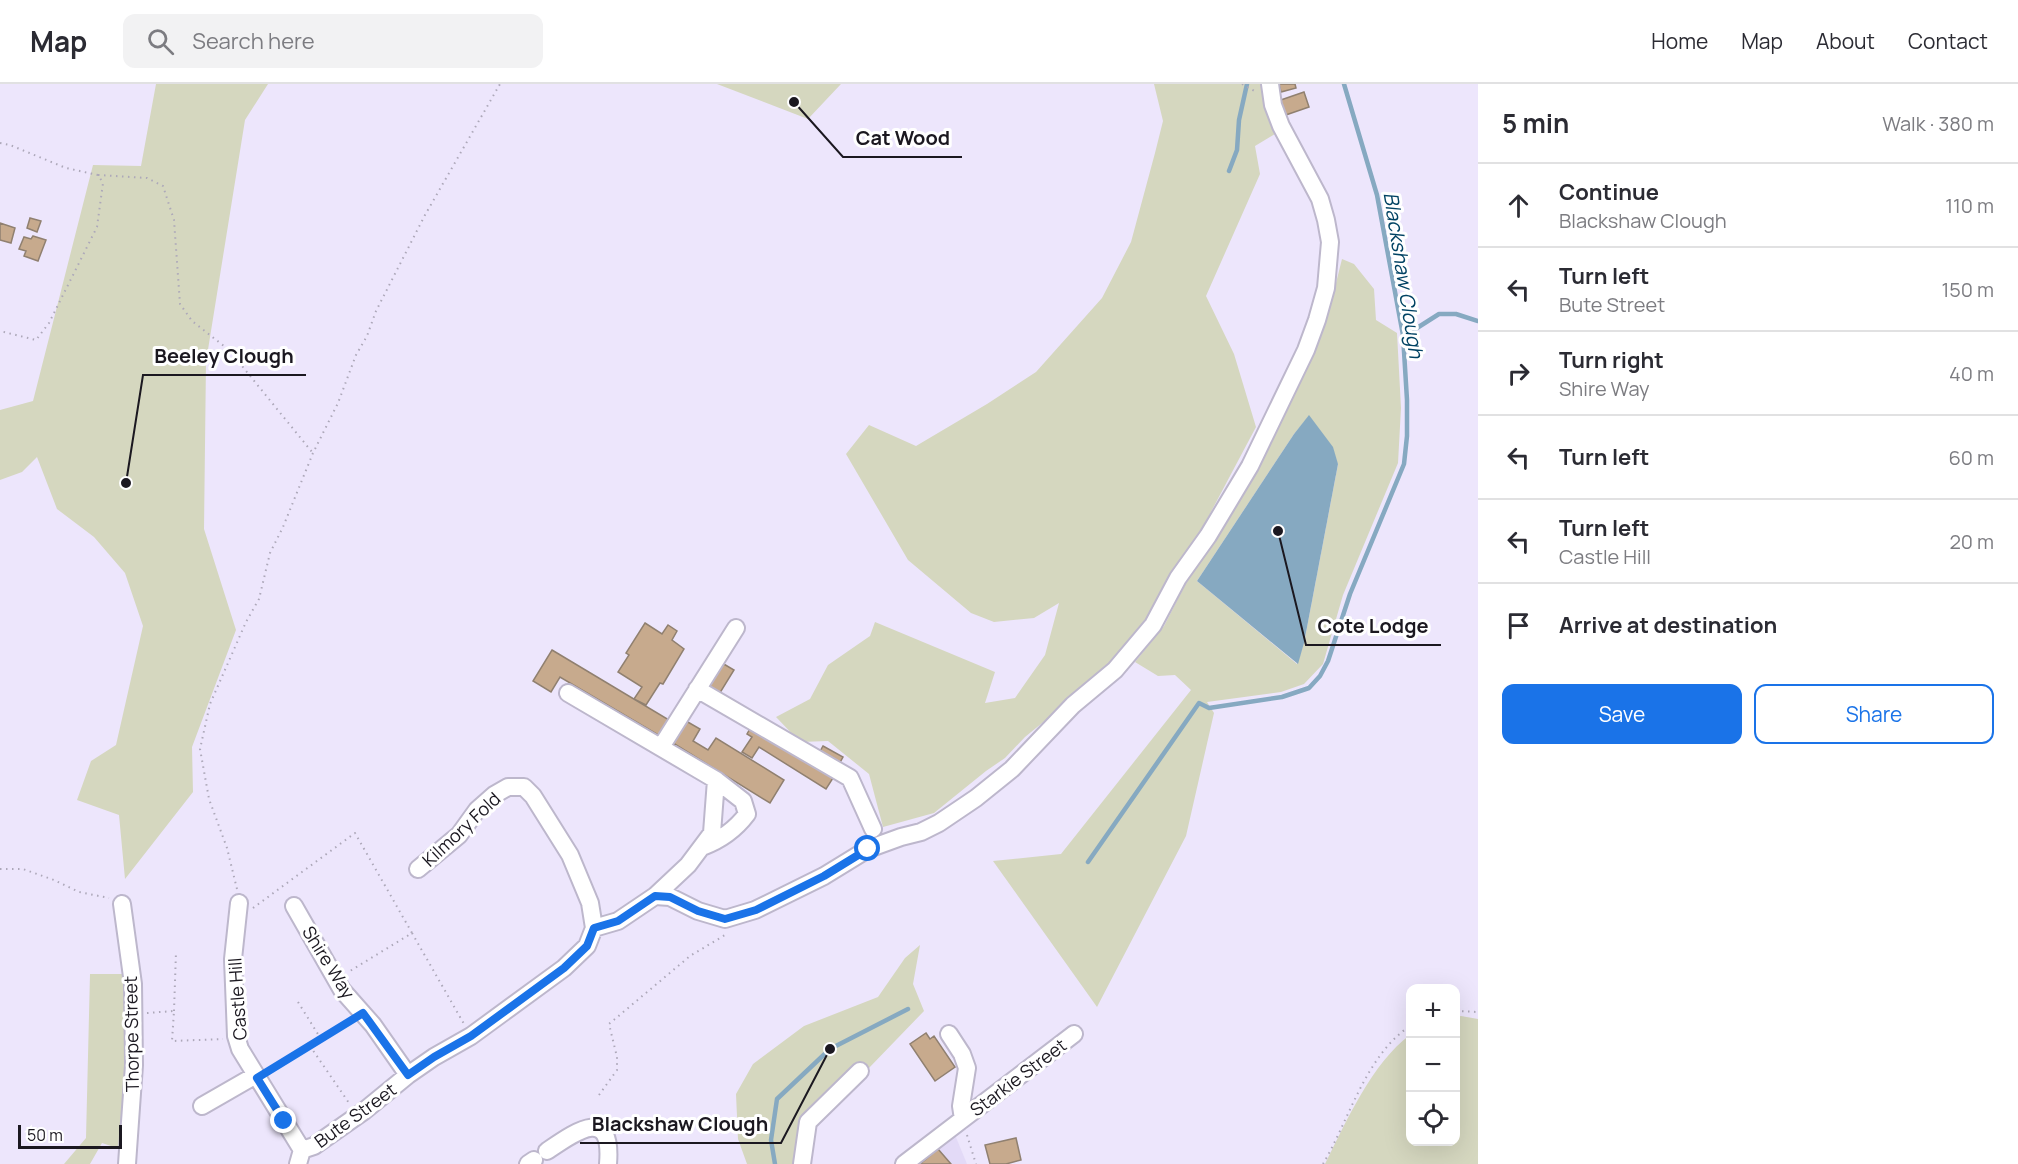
<!DOCTYPE html>
<meta charset="utf-8">
<style>
:root{--surface:#fff;--page:#f2f2f3;--text:#2b2b33;--muted:#7c7c81;--line:#e1e1e2;--accent:#1a73e8}
body{margin:0;font-family:Manrope,sans-serif;background:var(--page);color:var(--text)}
.controls{position:absolute;right:18px;bottom:18px;display:grid;overflow:hidden;border-radius:12px;box-shadow:0 6px 24px #0002}
.controls button{width:54px;height:54px;display:grid;place-items:center;padding:0;border:0;border-bottom:2px solid var(--line);background:var(--surface);color:var(--text);font:30px sans-serif}
.scale{position:absolute;left:18px;bottom:15px;width:104px;box-sizing:border-box;padding-left:6px;border:3px solid #1b1820;border-top:0;font-size:16px;line-height:21px;white-space:nowrap;color:#1b1820;-webkit-text-stroke:4px #fff;paint-order:stroke}
.stop{position:absolute;width:18px;height:18px;margin:-14px;border:4px solid #1a73e8;border-radius:50%;background:#fff}
.stop.end{background:#1a73e8;border-color:#fff;box-shadow:0 2px 6px #0008}
.list{margin:0;padding:0;list-style:none}
h2{display:flex;justify-content:space-between;align-items:center;height:78px;margin:0;padding:0 24px;font-size:26px}
h2 small{font-size:20px;font-weight:400;color:var(--muted)}
.list li{display:grid;grid-template-columns:39px 1fr auto;gap:18px;align-items:center;box-sizing:border-box;height:84px;padding:0 24px;border-top:2px solid var(--line)}
.list b{display:block;font-size:22px;white-space:nowrap}
.list p{margin:0;font-size:20px;white-space:nowrap;color:var(--muted)}
.list em{font-size:20px;font-style:normal;color:var(--muted)}
.actions{display:flex;gap:12px;padding:18px 24px}
.actions a{flex:1;padding:14px 0;border:2px solid var(--accent);border-radius:12px;text-align:center;font-size:21px;color:var(--accent)}
.actions .main{background:var(--accent);color:#fff}
.icon{flex:none;width:33px;height:33px;fill:none;stroke:currentColor;stroke-width:2;stroke-linecap:round;stroke-linejoin:round}
.map{position:relative;flex:none;width:1478px;height:1080px;overflow:hidden}
header{display:flex;align-items:center;gap:36px;box-sizing:border-box;height:84px;padding:0 30px;background:var(--surface);border-bottom:2px solid var(--line)}
header strong{font-size:28px}
nav{display:flex;gap:33px;margin-inline-start:auto;font-size:21px}
.search{width:420px;height:54px;background:var(--page);display:flex;align-items:center;gap:15px;box-sizing:border-box;padding:0 21px;border-radius:12px;color:var(--muted);font-size:22px}
main{display:flex}
aside{flex:1;background:var(--surface)}
.map>svg:first-child{display:block}
</style>
<header>
<strong>Map</strong>
<div class="search"><svg class="icon" aria-label="search" viewBox="0 0 24 24"><circle cx="10" cy="10" r="6"/><path d="M15 15l6 6"/></svg>Search here</div>
<nav><a>Home</a><a>Map</a><a>About</a><a>Contact</a></nav>
</header>
<main>
<div class="map">
<svg width="1478" height="1080" viewBox="0 0 1478 1080">
<rect width="100%" height="100%" fill="#ede6fc"/>
<path fill="#e3daf7" d="M953,1046L967,1080H909Z"/>
<path fill="#d5d7bf" fill-rule="evenodd" d="M156,0H268L245,36L206,278L204,445L236,546L192,663L193,708L125,795L119,731L77,716L91,677L116,661L143,542L125,489L94,453L57,425L37,373L22,388L0,396V326L33,317L93,81L141,82Z
M717,0H841L808,35Z
M1154,0H1263L1266,25L1275,50L1255,62L1260,90L1206,212L1234,270L1256,343L1204,441L1170,493L1154,525L1124,568L1091,599L1025,653L1005,674L986,687L934,729L883,743L869,690L828,657L800,658L776,633L810,615L828,581L870,552L875,538L995,588L985,619L1015,614L1045,571L1059,519L1034,534L994,538L971,529L908,476L846,370L869,341L916,362L987,320L1036,288L1102,214L1131,158L1155,69L1163,37Z
M1342,175L1354,180L1374,205L1376,236L1397,249L1401,324L1398,379L1343,511L1323,580L1304,600L1281,608L1207,618L1214,629L1186,752L1097,923L993,777L1061,770L1191,606L1175,591L1158,592L1135,578L1164,542L1185,501L1210,461L1316,261L1332,215ZM1309,332L1338,380L1304,559L1297,580L1197,497L1294,350Z
M920,861L913,900L924,927L868,985L801,1037L793,1080H747L738,1055L736,1010L753,980L804,942L878,913L905,874Z
M90,890H123L128,985L120,1065L102,1059L90,1080H64L86,1054Z
M1461,932L1478,935V1080H1325C1346,1038 1372,979 1410,951V1058H1456V933Z"/>
<path fill="#86a9c1" d="M1309,331L1333,363L1338,380L1304,559L1298,580L1197,497L1294,350Z"/>
<g fill="none" stroke-linecap="round" stroke-linejoin="round">
<path stroke="#86a9c1" stroke-width="4.5" d="M1229,87L1237,66L1239,36L1247,0
M1403,250L1417,244L1439,230H1456L1478,237
M1088,778L1199,619L1209,624L1282,613L1309,604L1320,592L1328,577L1350,510L1404,380L1407,352V316L1403,251L1377,111L1344,0
M775,1080L771,1056L777,1015L830,965L908,925"/>
</g>
<path fill="#c7aa8d" stroke="#908070" stroke-width="1.5" d="M1279,0H1295L1296,4L1281,8Z
M1304,8L1309,23L1280,33L1275,18Z
M30,134L41,137L37,148L27,144Z
M0,139L15,144L11,159L0,156Z
M33,152L46,156L38,177L24,172L26,167L19,165L24,153L31,155Z
M645,539L662,550L668,541L677,547L672,556L684,565L663,600L660,599L646,621L634,615L642,603L618,588L629,571L626,569Z
M552,566L669,636L660,652L560,593L551,608L533,597Z
M722,579L734,586L718,612L706,604Z
M686,637L700,645L693,657L708,666L716,654L784,696L770,719L673,659Z
M751,643L833,694L826,705L759,663L752,674L742,668L752,653L747,650Z
M823,662L843,673L838,682L818,671Z
M926,949L930,955L934,952L955,983L935,997L910,960Z
M1016,1054L1021,1076L1006,1080H990L985,1061Z
M938,1065L951,1080H920Z"/>
<g fill="none" stroke-linecap="round" stroke-linejoin="round">
<g stroke="#bdb7cc" stroke-width="20">
<path id="minor" d="M697,605L850,694L873,745
M661,663L736,544
M702,763C721,756 735,746 747,730L743,717L716,696
M418,785L459,751L477,726L494,711L508,703H524L533,712L570,771L590,819L594,844
M655,812L670,813L698,827L725,835L755,826L824,792L868,765L901,753L921,748L939,739L976,714L1012,685L1073,621L1115,586L1153,541L1178,494L1208,452L1250,382L1306,266L1317,236L1326,204L1330,158L1326,136L1320,115L1281,42L1273,21L1270,0
M239,819L233,875L236,952L240,965L302,1066
M122,820L133,900L134,981L127,1080
M294,822L342,906L373,941L408,991
M949,950L962,970L967,984L961,1022L963,1035
M202,1022L256,991
M547,1067C575,1048 613,1020 608,1080
M298,1080L302,1066L314,1062L364,1027L408,991L434,973L471,952L564,884L587,862L594,844L618,837L655,812L688,781L712,749L716,696L568,609
M528,1080L534,1076
M802,1080L808,1038L860,987
M904,1080L1074,950"/>
</g>
<path stroke="#ada8b9" stroke-width="2" stroke-dasharray="1.5 4.5" stroke-linecap="butt" d="M1242,0L1256,8
M0,59L10,61L66,84L98,91L103,99L97,143L49,239L36,256L0,247
M98,91L147,94L163,102L174,136L180,220L192,237L229,266L312,368
M0,785H23L54,796L79,808L109,814
M237,805L227,764L209,715L200,665L210,620L246,538L259,515L270,469L283,443L313,369L338,319L356,271L367,252L376,227L425,131L500,0
M253,824L355,749L412,849L350,887
M412,849L464,940
M298,918L321,955
M174,927L176,868
M1456,927L1478,928
M147,929L174,927L172,957L223,955
M310,962L349,1019
M270,986L350,938
M599,1011L617,986V973L609,940L690,872L725,851
M967,1051L976,1080
M1323,1080C1349,1036 1366,971 1410,942"/>
<use href="#minor" stroke="#fff" stroke-width="16"/>
</g>
<g fill="none" stroke-linecap="round" stroke-linejoin="round">
<path stroke="#1a73e8" stroke-width="8" d="M284,1037L257,994L363,929L408,991L434,973L471,952L564,884L587,862L594,844L618,837L655,812L670,813L698,827L725,835L756,826L824,792L868,765"/>
</g>
<g text-anchor="middle" dominant-baseline="central" stroke-width="6" stroke-linejoin="round" paint-order="stroke">
<g font-size="18" fill="#1b1820" stroke="#fff">
<text transform="translate(461 745) rotate(-43)">Kilmory Fold</text>
<text transform="translate(329 878) rotate(58)">Shire Way</text>
<text transform="translate(237 915) rotate(-94)">Castle Hill</text>
<text transform="translate(131 950) rotate(-91)">Thorpe Street</text>
<text transform="translate(1018 993) rotate(-37)">Starkie Street</text>
<text transform="translate(355 1031) rotate(-36)">Bute Street</text>
</g>
<g font-size="20" font-style="italic" fill="#004263" stroke="#fff">
<text transform="translate(1404 191) rotate(81)">Blackshaw Clough</text>
</g>
</g>
<path fill="none" stroke="#1b1820" stroke-width="2" d="M794 18L843 73H962M126 399L143 291H306M1278 447L1306 561H1441M830 965L781 1059H580"/>
<g fill="#1b1820" stroke="#fff" stroke-width="2">
<circle cx="794" cy="18" r="6"/>
<circle cx="126" cy="399" r="6"/>
<circle cx="1278" cy="447" r="6"/>
<circle cx="830" cy="965" r="6"/>
</g>
<g font-size="20" text-anchor="middle" font-weight="bold" fill="#1b1820" stroke="#fff" stroke-width="6" stroke-linejoin="round" paint-order="stroke">
<text x="903" y="61">Cat Wood</text>
<text x="224" y="279">Beeley Clough</text>
<text x="1373" y="549">Cote Lodge</text>
<text x="680" y="1047">Blackshaw Clough</text>
</g>
</svg>
<div class="controls">
<button>+</button>
<button>−</button>
<button><svg class="icon" aria-label="locate" viewBox="0 0 24 24"><circle cx="12" cy="12" r="6"/><path d="M12 2v4M12 18v4M2 12h4M18 12h4"/></svg></button>
</div>
<div class="scale">50 m</div>
<div class="stop" style="left:868px;top:765px"></div>
<div class="stop end" style="left:284px;top:1037px"></div>
</div>
<aside>
<h2>5 min<small>Walk · 380 m</small></h2>
<ul class="list">
<li><svg class="icon" aria-label="ahead" viewBox="0 0 24 24"><path d="M12 20V5M6 11l6-6 6 6"/></svg><div><b>Continue</b><p>Blackshaw Clough</p></div><em>110 m</em></li>
<li><svg class="icon" aria-label="left" viewBox="0 0 24 24"><path d="M17 20v-9H6M10 6l-5 5 5 5"/></svg><div><b>Turn left</b><p>Bute Street</p></div><em>150 m</em></li>
<li><svg class="icon" aria-label="right" viewBox="0 0 24 24"><path d="M7 20v-9h11M14 6l5 5-5 5"/></svg><div><b>Turn right</b><p>Shire Way</p></div><em>40 m</em></li>
<li><svg class="icon" aria-label="left" viewBox="0 0 24 24"><path d="M17 20v-9H6M10 6l-5 5 5 5"/></svg><div><b>Turn left</b></div><em>60 m</em></li>
<li><svg class="icon" aria-label="left" viewBox="0 0 24 24"><path d="M17 20v-9H6M10 6l-5 5 5 5"/></svg><div><b>Turn left</b><p>Castle Hill</p></div><em>20 m</em></li>
<li><svg class="icon" aria-label="arrive" viewBox="0 0 24 24"><path d="M6 21V4h12l-3 4 3 4H6"/></svg><div><b>Arrive at destination</b></div></li>
</ul>
<div class="actions"><a class="main">Save</a><a>Share</a></div>
</aside>
</main>
